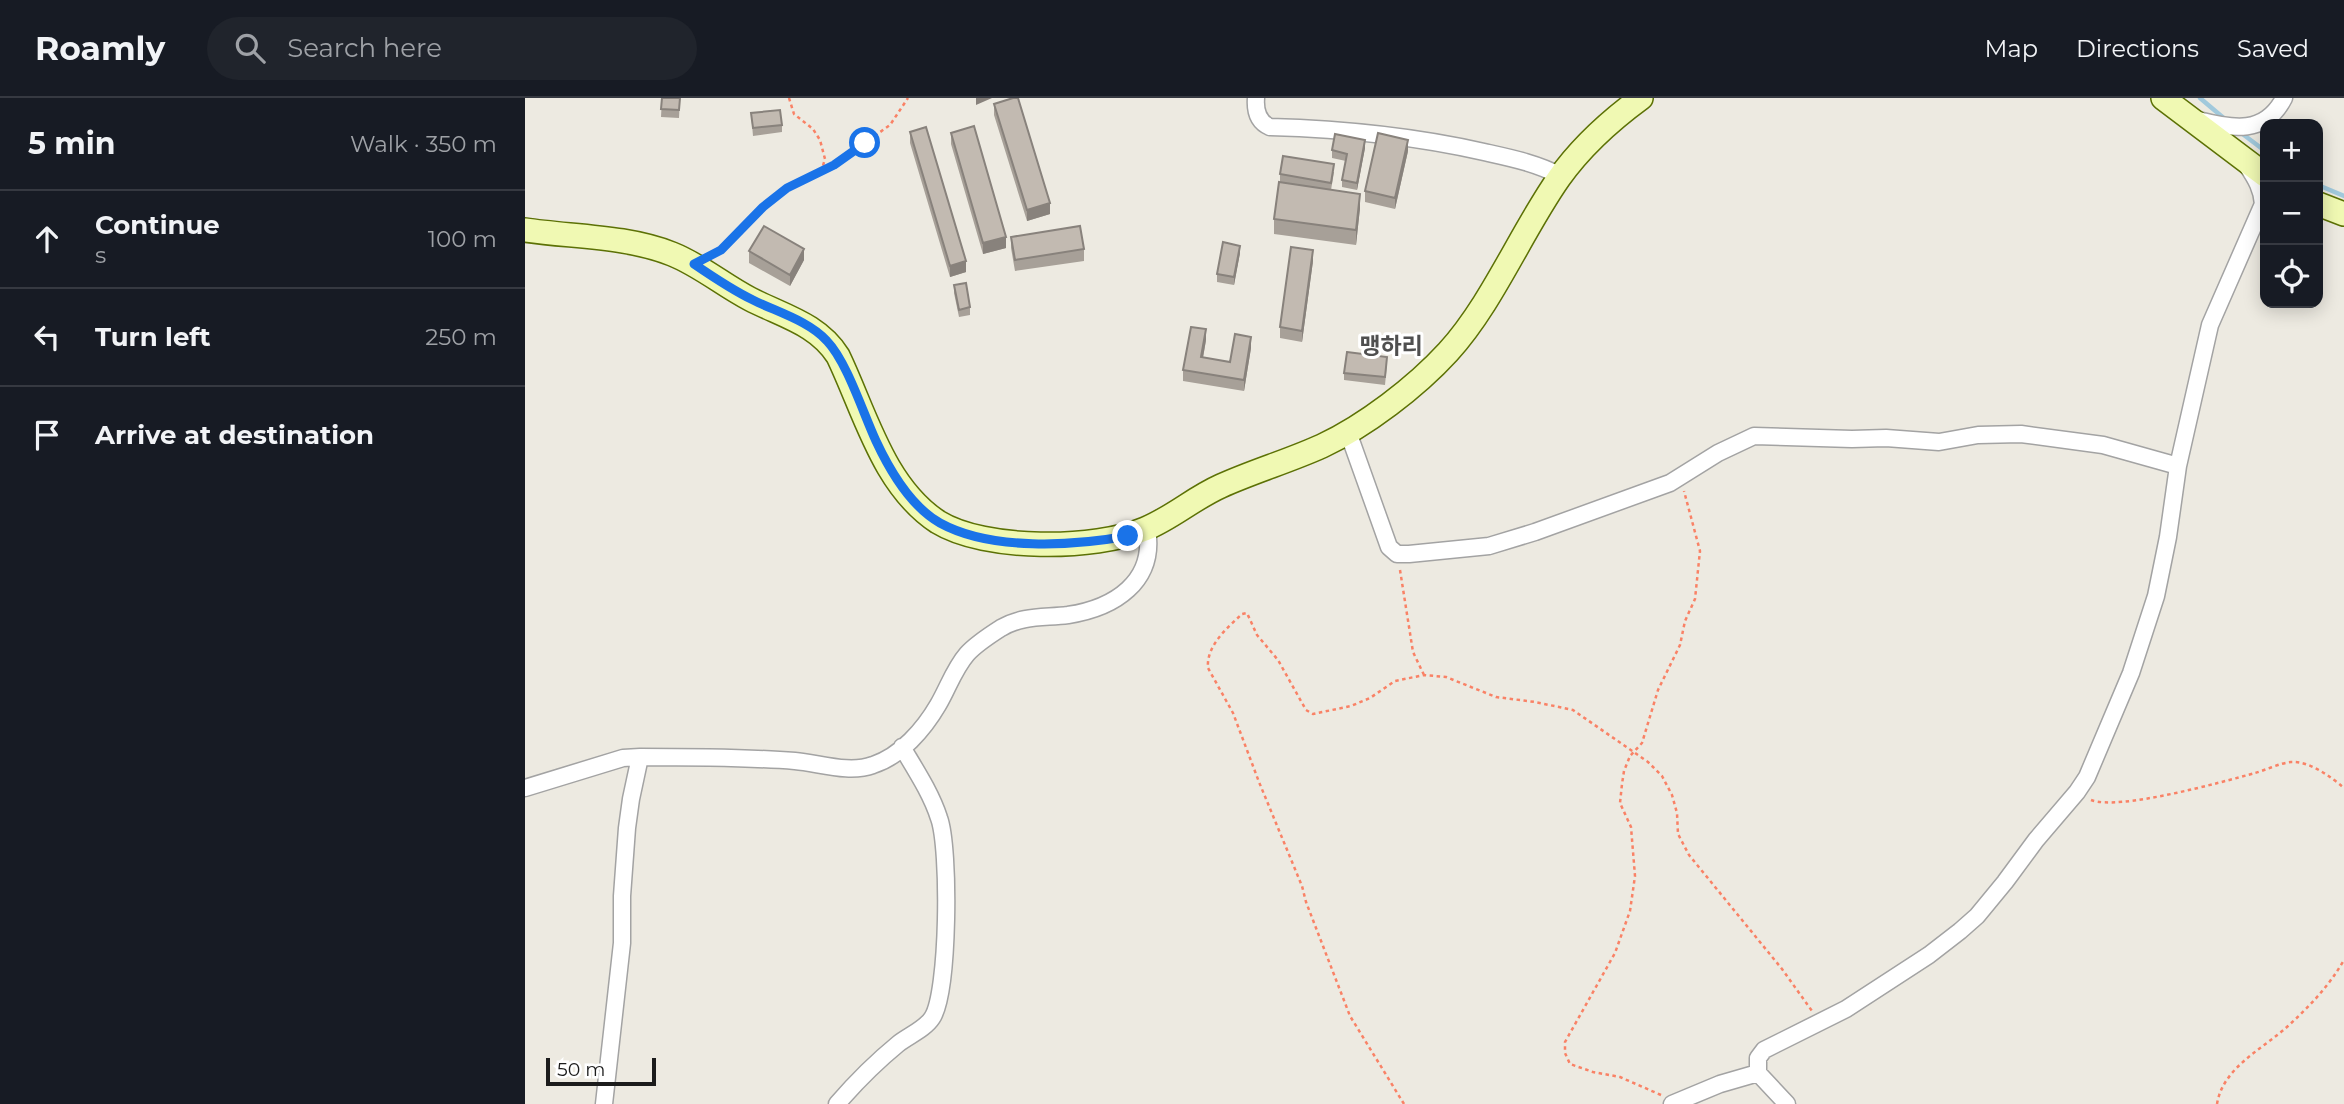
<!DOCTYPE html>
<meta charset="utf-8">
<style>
:root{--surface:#171b24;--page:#20242c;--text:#f1f3f6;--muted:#9ea1a6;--line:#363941}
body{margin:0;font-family:Montserrat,"Noto Sans KR",sans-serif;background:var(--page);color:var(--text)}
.controls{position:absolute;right:21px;top:21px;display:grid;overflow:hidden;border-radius:14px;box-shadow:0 4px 18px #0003}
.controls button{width:63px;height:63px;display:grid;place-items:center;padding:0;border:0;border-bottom:2px solid var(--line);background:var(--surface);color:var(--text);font:35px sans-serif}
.scale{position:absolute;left:21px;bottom:18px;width:110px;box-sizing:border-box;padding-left:7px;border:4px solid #1c1c1c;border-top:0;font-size:19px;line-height:24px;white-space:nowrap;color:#1c1c1c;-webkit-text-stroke:5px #fff;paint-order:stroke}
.stop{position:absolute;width:21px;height:21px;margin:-16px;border:5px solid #1a73e8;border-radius:50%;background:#fff}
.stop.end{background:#1a73e8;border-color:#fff;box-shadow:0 2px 7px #0008}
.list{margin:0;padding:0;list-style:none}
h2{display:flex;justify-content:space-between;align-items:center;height:91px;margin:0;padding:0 28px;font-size:30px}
h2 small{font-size:23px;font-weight:400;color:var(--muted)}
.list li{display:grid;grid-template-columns:46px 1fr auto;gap:21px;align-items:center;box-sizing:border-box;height:98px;padding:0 28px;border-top:2px solid var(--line)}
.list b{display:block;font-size:26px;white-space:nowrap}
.list p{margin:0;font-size:23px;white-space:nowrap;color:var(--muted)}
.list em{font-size:23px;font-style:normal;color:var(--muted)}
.icon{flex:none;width:38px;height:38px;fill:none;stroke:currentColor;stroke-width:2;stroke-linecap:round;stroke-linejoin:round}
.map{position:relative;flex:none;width:1819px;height:1006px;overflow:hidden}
header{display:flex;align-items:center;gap:42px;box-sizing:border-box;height:98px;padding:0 35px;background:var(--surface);border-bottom:2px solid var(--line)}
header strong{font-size:33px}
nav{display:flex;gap:38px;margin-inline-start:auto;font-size:24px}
.search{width:490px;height:63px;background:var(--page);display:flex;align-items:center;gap:18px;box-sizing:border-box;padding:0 24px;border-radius:38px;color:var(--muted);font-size:26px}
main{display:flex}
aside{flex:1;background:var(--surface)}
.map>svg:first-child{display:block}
</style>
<header>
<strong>Roamly</strong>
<div class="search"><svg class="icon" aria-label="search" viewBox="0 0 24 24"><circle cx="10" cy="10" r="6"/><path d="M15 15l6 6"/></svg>Search here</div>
<nav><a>Map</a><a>Directions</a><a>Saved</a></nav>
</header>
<main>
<aside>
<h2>5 min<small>Walk · 350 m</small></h2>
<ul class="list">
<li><svg class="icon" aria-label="ahead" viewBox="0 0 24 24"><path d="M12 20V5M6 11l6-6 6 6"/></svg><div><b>Continue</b><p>s</p></div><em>100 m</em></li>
<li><svg class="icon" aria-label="left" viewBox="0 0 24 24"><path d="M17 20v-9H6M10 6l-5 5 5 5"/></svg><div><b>Turn left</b></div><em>250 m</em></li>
<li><svg class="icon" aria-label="arrive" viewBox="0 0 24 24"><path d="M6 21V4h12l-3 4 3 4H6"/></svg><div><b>Arrive at destination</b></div></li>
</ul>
</aside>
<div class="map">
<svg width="1819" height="1006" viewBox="0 0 1819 1006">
<rect width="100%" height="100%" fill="#edeae1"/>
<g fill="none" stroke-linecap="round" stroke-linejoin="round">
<path stroke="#a1c9dc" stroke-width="4.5" d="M1675,0L1701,22
M1715,34L1740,53
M1793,87L1819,98"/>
<g stroke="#a3a3a3" stroke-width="19">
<path id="street" d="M731,0C730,13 733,24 745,29C817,31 889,38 959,54C986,60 1011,65 1036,78
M1673,22C1708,31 1740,37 1759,0
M823,334L864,449L872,456H884L964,448L1010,434L1145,385L1193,355L1229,338L1327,341L1361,340L1414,344L1453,337L1496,336L1578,347L1653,368
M0,690L98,660L115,659C167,659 218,659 270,663C294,665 324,676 348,667C376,658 399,631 413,607C423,590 429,571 442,556C451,546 465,537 476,530C498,517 519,520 543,517C589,510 631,484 622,431
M79,1006L97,845V798L102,730L106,701L115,659
M312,1006C331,984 351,964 373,946C383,938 400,931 407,920C424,895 425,750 414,720C406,695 390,671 377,649
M1147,1006L1195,986L1233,975
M1262,1006L1233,975V960L1239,952L1321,911L1404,857L1435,833L1452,818L1480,784L1511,742L1552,694L1562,679L1606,575L1631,498L1643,439L1653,368L1685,227L1738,106C1737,91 1731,81 1723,69"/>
</g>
<g stroke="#5c7105" stroke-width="26">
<path id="secondary" d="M1638,0L1740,77
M1793,106L1819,116
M0,132C48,139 102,138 147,156C175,167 198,187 225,201C258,218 293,226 313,258C340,314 358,388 413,424C460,453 570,452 620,431C647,420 669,400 696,388C729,373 764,363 797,348C840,328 891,289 923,254C967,206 996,134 1034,80C1056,49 1086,22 1116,0"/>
</g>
<path stroke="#f98266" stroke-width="2.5" stroke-dasharray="3.5 3.5" stroke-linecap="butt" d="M264,0L269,16L288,31L295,42L300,61L296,74
M188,158L249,99L262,90L309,67L365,27L383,0
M875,472L888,554L899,577
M1566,702C1594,713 1697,684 1730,675C1741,672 1755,665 1766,664C1785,663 1806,679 1819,690
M1136,997L1095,979L1068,974L1045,966L1040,955V944L1090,855L1105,813L1110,778L1106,729L1095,705L1097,686L1099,673L1105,658L1117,645L1133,592L1155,547L1160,523L1170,501L1175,453L1159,393
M879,1006L825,918L781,804L777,788L734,684L708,615L683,570C681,548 702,530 717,516L722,515L732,537L753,562L781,612L788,616L826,608L845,600L870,583L899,577L921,579L971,599L1010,604L1048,612L1123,664L1137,678L1147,697L1152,715L1153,736L1164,757L1257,871L1287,913
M1692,1006C1698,969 1738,951 1763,928C1785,908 1804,888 1819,862"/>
<use href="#street" stroke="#fff" stroke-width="16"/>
<use href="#secondary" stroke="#f0f9b3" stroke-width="23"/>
</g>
<path fill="#a7a098" d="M137,0H155L154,20L136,19Z
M469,6L525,116L502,123L469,17Z
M226,15L257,27V34L228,38Z
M385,34L441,174L425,179L385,45Z
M426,35L481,150L458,156L426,46Z
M840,50L832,92L817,89V82L821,63L807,60V52Z
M883,53L870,111L840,104V93Z
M809,74L806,92L835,110L831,147L749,136V121L779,88L755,84V76Z
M486,139L559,151V163L490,173L486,150Z
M224,153L279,162L265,188L224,165Z
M715,155L709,187L692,184V176Z
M788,163L777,244L755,240V229Z
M429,187L445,209V217L434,219L429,195Z
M681,242L678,260L705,264L726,250L719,293L658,283V272Z
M862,266L860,287L819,282V275Z"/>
<path fill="#88827c" d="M451,0H467L451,7Z
M840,42V50L832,92V85Z
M883,42V53L870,111V100Z
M835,96V110L831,147V132Z
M525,105V116L502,123V112Z
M481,139V150L458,156V145Z
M715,148V155L709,187V179Z
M279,151V162L265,188V177Z
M788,152V163L777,244V233Z
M441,163V174L425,179V168Z
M681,231V242L676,270V259Z
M726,239V250L719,293V282Z"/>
<path fill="#c2bab1" stroke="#88827c" stroke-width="2" d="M137,0H155L154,12L136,11Z
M488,0H493L525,105L502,112L469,6Z
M255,12L257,27L228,30L226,15Z
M449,28L481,139L458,145L426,35Z
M401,29L441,163L425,168L385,34Z
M853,35L883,42L870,100L840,93Z
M810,36L840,42L832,85L817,82L822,56L807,52Z
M758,58L809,66L806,85L755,76Z
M754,84L835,96L831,132L749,121Z
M239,128L279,151L265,177L224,153Z
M555,128L559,151L490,162L486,139Z
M698,144L715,148L709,179L692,176Z
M766,149L788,152L777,233L755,229Z
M441,185L445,209L434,212L429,187Z
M666,229L681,231L676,259L705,264L710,236L726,239L719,282L658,272Z
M822,254L862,259L860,279L819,275Z"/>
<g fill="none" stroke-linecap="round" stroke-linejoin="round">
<path stroke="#1a73e8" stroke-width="9" d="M340,45L309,67L262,90L238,109L196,152L169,166C188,179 207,192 228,202C252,214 284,223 302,243C322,264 338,315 351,343C365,373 385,408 415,425C466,453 548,448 603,438"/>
</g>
<g text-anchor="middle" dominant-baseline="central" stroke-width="6" stroke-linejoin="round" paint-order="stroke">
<g font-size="23" font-weight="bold" fill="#4f4f4f" stroke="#fff">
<text x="866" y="248">맹하리</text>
</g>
</g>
</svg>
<div class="controls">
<button>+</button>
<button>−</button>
<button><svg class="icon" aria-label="locate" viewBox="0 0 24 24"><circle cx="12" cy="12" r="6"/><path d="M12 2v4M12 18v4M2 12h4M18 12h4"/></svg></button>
</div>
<div class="scale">50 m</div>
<div class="stop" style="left:340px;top:45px"></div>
<div class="stop end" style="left:603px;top:438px"></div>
</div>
</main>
